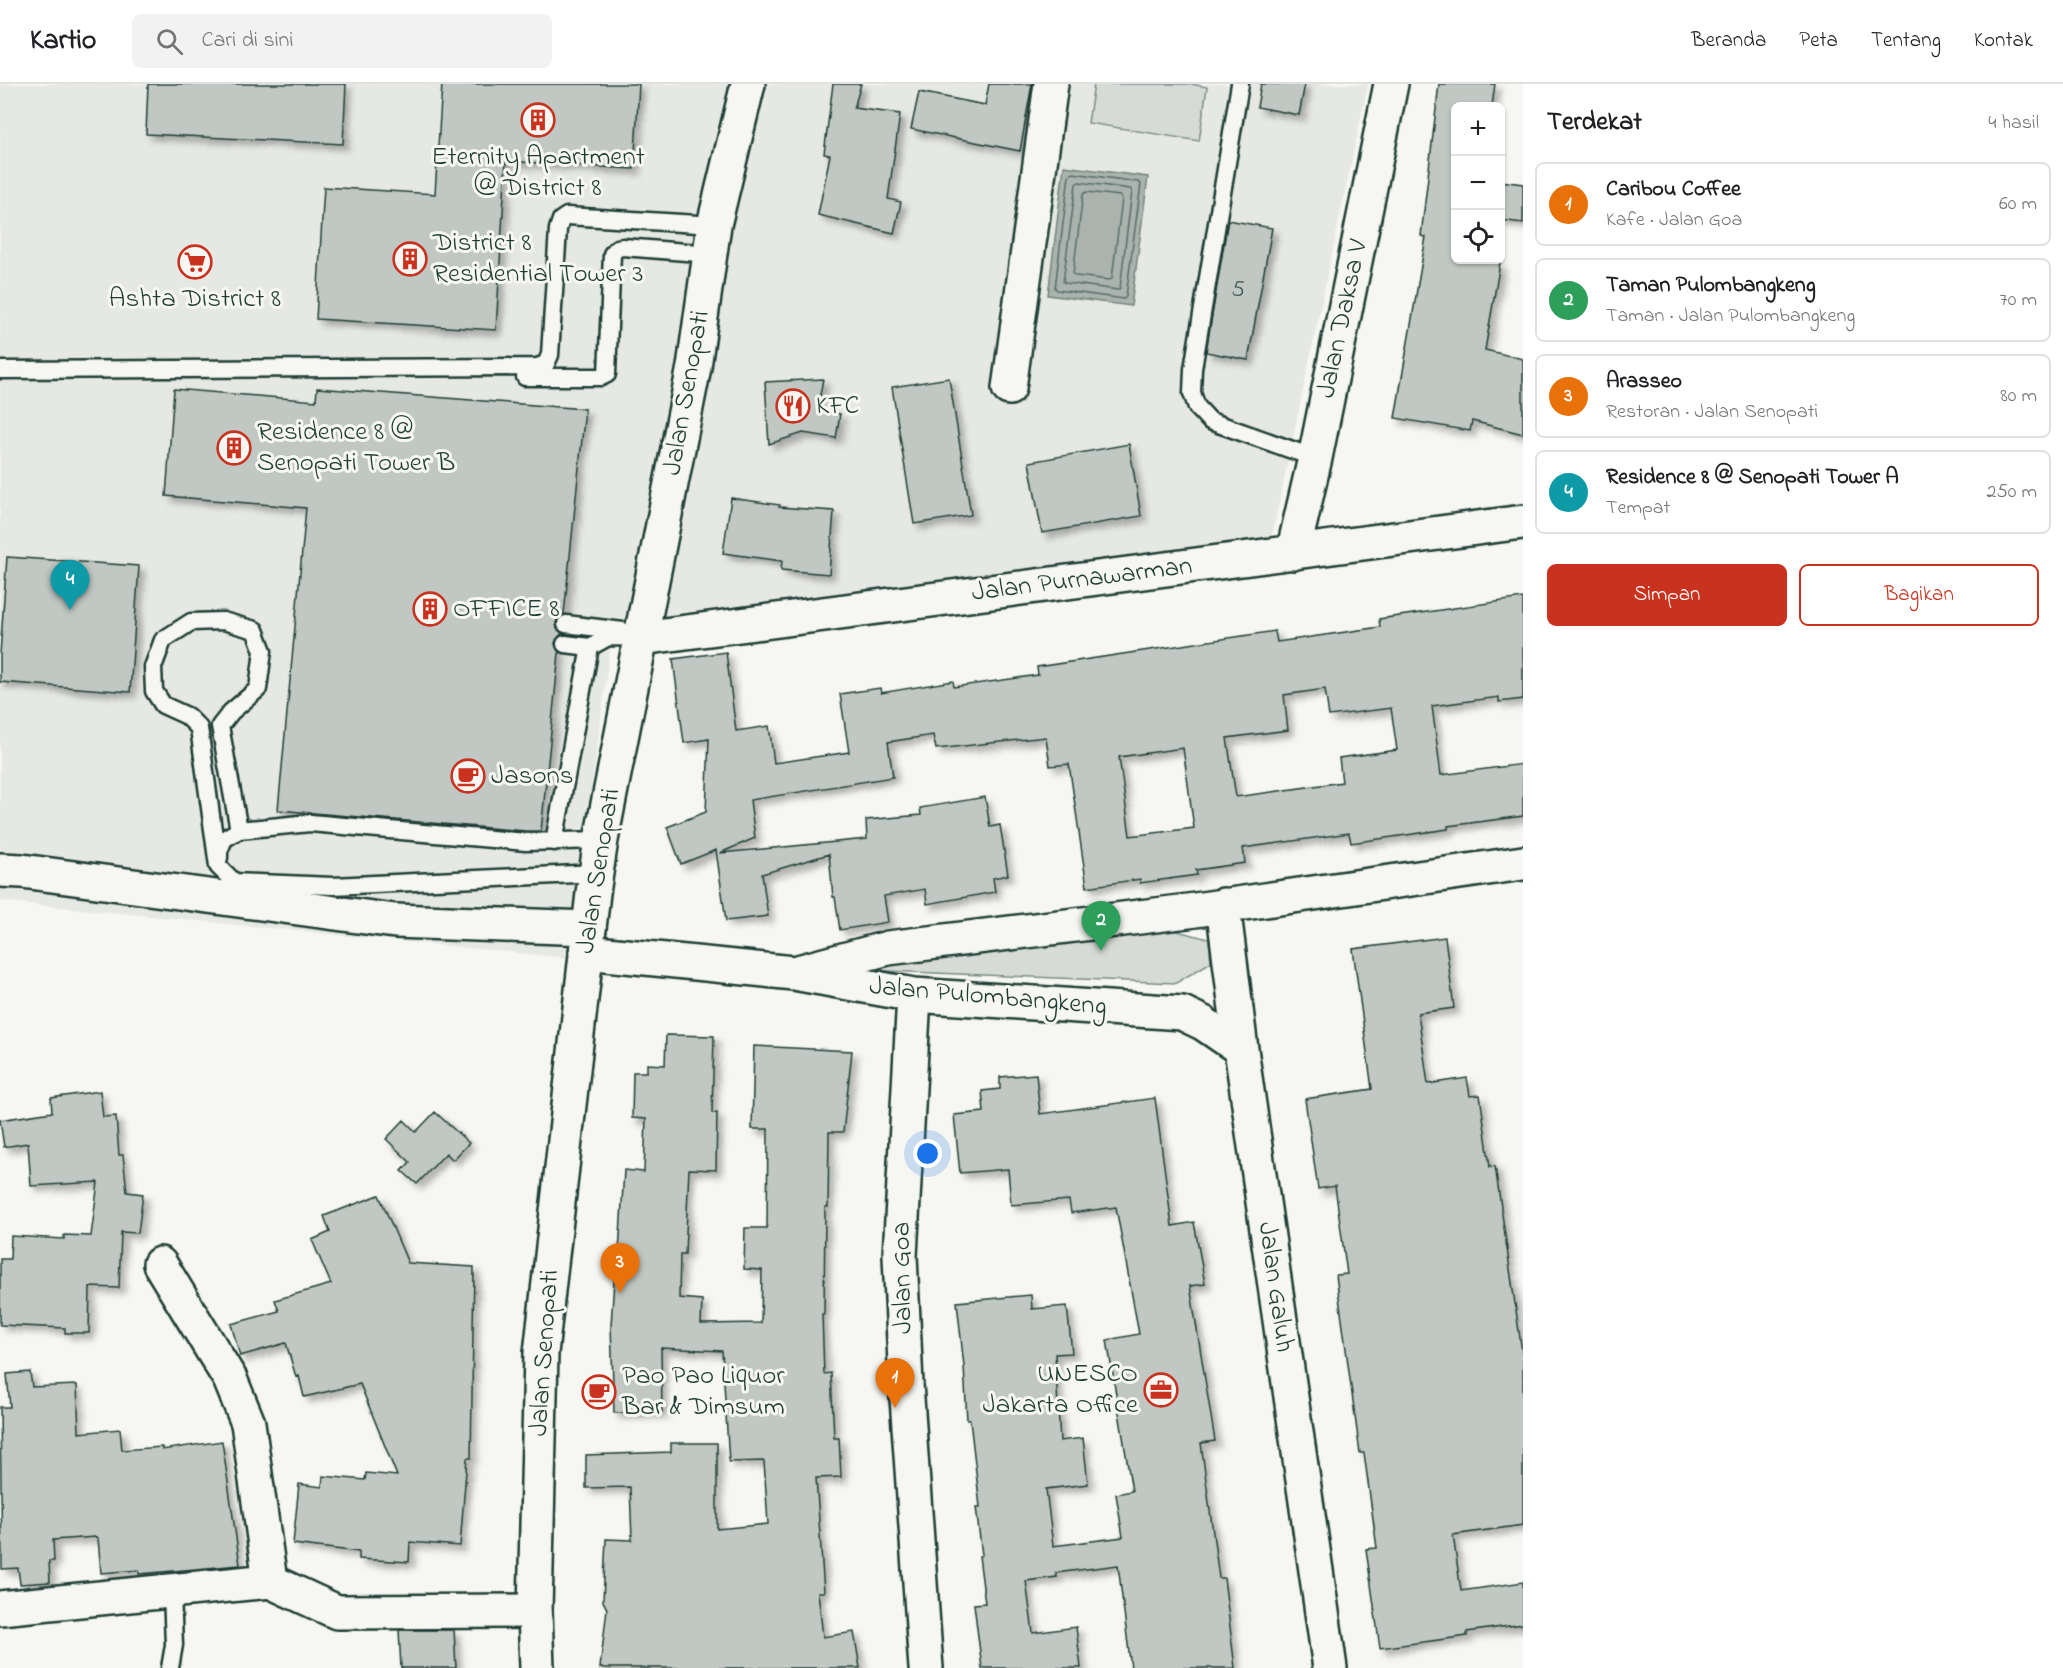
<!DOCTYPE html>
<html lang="id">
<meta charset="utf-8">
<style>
:root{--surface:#fff;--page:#f2f2f2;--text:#202124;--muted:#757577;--line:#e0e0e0;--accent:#c8321e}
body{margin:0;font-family:"Indie Flower",sans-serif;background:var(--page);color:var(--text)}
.controls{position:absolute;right:18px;top:18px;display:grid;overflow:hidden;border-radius:9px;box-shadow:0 2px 4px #0004}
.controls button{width:54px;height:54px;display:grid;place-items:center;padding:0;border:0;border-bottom:2px solid var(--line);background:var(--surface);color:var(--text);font:30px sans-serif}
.you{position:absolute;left:928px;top:1070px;width:21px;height:21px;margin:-15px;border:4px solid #fff;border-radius:50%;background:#1a73e8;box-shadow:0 0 0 9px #1a73e833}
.badge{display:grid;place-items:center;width:39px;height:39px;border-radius:50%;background:var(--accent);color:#fff;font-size:20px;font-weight:700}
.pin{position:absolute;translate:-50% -50px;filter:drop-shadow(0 2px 3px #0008)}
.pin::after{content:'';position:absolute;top:32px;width:21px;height:18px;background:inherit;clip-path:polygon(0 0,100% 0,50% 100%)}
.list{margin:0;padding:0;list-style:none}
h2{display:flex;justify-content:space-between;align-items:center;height:78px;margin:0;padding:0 24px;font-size:26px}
h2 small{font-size:20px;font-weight:400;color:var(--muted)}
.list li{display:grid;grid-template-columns:39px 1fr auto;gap:18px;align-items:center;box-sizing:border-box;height:84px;margin:0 12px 12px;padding:0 12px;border:2px solid var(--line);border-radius:9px}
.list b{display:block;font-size:22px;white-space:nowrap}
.list p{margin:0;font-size:20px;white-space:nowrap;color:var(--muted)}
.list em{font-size:20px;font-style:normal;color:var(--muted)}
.actions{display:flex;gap:12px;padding:18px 24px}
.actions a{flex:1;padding:14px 0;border:2px solid var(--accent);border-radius:9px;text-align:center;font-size:21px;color:var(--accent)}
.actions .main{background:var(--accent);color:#fff}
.icon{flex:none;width:33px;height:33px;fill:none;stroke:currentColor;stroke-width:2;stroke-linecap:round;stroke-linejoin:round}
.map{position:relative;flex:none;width:1523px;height:1584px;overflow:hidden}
header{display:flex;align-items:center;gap:36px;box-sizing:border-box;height:84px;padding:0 30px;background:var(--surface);border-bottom:2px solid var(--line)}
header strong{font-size:28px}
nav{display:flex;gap:33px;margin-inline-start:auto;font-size:21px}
.search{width:420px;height:54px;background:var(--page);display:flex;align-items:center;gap:15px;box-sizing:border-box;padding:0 21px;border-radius:9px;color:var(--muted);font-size:22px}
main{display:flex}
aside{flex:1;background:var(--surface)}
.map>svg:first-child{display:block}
</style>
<header>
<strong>Kartio</strong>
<div class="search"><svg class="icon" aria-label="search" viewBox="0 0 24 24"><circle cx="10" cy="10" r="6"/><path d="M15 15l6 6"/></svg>Cari di sini</div>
<nav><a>Beranda</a><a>Peta</a><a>Tentang</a><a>Kontak</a></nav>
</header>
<main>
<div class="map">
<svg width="1523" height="1584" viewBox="0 0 1523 1584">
<defs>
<filter id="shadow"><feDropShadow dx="5.5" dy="5.5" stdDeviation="3" flood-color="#0004"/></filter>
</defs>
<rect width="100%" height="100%" fill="#f6f6f2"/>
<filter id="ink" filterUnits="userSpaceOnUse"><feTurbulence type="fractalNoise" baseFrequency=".0167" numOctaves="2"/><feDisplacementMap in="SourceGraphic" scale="12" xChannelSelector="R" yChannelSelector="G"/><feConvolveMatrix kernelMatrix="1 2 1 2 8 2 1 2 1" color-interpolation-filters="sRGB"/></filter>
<g filter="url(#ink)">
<path fill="#e6e8e4" d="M0,0H1368L1265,485L610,565L569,874L0,817Z"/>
<path fill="#d6dbd6" stroke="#7a8c85" stroke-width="1.5" d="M1094,0H1191L1207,3L1199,57L1088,39Z
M1173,846L1209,855L1211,878L1176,899L863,886V881Z"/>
<path fill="#aab3ae" stroke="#72847d" stroke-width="1.5" d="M1064,82L1148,93L1131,222L1048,211Z"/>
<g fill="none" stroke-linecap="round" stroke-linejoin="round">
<path stroke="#576c65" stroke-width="1.5" d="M1073,89L1138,98L1141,100L1126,212L1124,215L1057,206L1055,204L1069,92Z
M1079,98L1130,105L1132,107L1120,204L1118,206L1066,199L1063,198L1076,100Z
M1087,108L1120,112L1122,115L1112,194L1110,196L1076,192L1073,190L1083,110Z"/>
</g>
<path fill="#c1c8c3" stroke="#1f3d34" stroke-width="1.5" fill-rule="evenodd" filter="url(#shadow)" d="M148,0H346L343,60L146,50Z
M442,0H639L634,85L506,77L496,246L316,235L324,103L435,110Z
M833,0H861L854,24L900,30L888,115L901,118L894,149L818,131L830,71L824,70Z
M989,0H1032L1020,67L911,45L919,8L985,21Z
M1261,0H1305L1299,31L1257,23Z
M1439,0H1495L1492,22H1455V176H1483L1500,179L1485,266L1523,275V350L1472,337L1470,347L1395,334L1426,153L1421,152Z
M1500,97L1523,100V139L1500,136Z
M1228,136L1272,144L1248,276L1206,268Z
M949,294L971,431L914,440L892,303Z
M823,295L817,327L840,330L836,354L803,349L769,360L765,298Z
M317,304L585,325L564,530L558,533L556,539L557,545L562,549L555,559L559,569L541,747H526L278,726L306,424L166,412L174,305L316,317Z
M1129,360L1141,432L1042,449L1029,378Z
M731,414L780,421L779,423L834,427L829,490L781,486L782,477L723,469Z
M7,473L139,482L130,608L0,598V570Z
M1523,514V615L1499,618V613L1432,622L1441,691L1523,680V732L1448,742V745L1351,759L1349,749L1243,764L1245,779L1196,786L1197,791L1140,799V795L1087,803L1069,680L1050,682L1046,653L936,665L933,651L888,658L893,693L750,716L755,754L720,769L867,755L866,736L921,731L920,724L985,713L990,743L1000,741L1008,791L993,794L995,808L927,820L925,805L884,812L888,838L840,846L835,813H833L829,770L762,790L768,832L726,837L716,766L681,780L667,743L706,728L709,655L684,659L673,575L726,568L736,647L769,642L774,679L849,668L840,610L880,604L881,609L953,597L954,603L1038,591L1037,583L1275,547L1277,558L1380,543L1379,535ZM1325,605L1329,632L1391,624L1397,666L1339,674L1342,698L1236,713L1227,654L1288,646L1284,611ZM1183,664L1194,744L1130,752L1119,673Z
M1445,853L1454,924L1418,929L1428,1000L1467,994L1470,1012L1480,1011L1490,1083L1495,1082L1523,1275V1441L1453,1451L1461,1507L1523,1498V1540L1467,1548V1552L1380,1564L1366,1465L1377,1464L1364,1369H1360L1336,1191L1347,1190L1335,1102L1318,1105L1305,1015L1372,1005L1353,865Z
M666,951L714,952L712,1029H717L716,1086L689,1085L685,1170H680L679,1214L702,1216L701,1240L761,1239L762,1186L744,1185L745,1144H767L768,1045H752L754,962L852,967L843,1048H829L828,1123H825L824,1230H822L824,1290L831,1289L834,1354H839L841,1393L816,1394L824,1508H818L823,1553L854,1548L860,1584H600L607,1525L603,1517L606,1455L632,1456L630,1403L586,1404V1371L671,1368V1359H717V1445L768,1440L764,1377L729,1378L722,1267L661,1264L662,1328L614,1329L611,1241L616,1168H619L624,1086L644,1088L646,1035L632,1034L633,988H647V980L665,981Z
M1036,990L1040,1030L1155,1014L1172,1142L1194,1138L1205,1200L1190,1202L1215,1357L1201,1359L1219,1494H1224L1235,1584H1131L1118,1481L1056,1489L1057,1493L1026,1497L1033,1549L1076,1543L1081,1584H982L974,1520L985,1519L979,1472L982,1471L976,1423H980L970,1336H967L964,1282L957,1218L1031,1211L1032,1225L1067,1222L1072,1269L1055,1270L1060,1357L1083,1354L1088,1400L1046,1405L1053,1462L1123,1453L1116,1410L1132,1407L1107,1256L1139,1250L1116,1123L1071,1129L1069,1116L1011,1121L1008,1085L960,1089L954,1031L984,1028L982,1007L1000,1005V993Z
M100,1007L103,1033L116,1032L119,1071H123L127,1108L143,1110L138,1149L121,1148L119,1204L90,1203L89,1249H65V1244L0,1241V1175H10L11,1152L64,1155V1151L91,1152L98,1098L31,1102L28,1059L4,1063L0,1036L52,1028L51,1014Z
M435,1028L469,1059L453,1076L446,1069L417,1100L402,1087L410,1078L386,1055L404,1036L416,1048Z
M379,1111L408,1179L474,1183L471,1374H467L460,1462L410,1458L409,1478L359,1475V1468L293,1460L299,1400L322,1403L323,1392L365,1396L366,1389L397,1392L360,1300L304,1313L299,1292L296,1293L286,1259L240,1272L231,1240L279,1227L275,1216L331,1200L312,1156L330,1148L324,1132Z
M30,1288L32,1303L77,1301L79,1349L120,1345L122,1366L162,1363V1366L222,1357L240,1481L139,1490V1486L101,1489L98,1454L96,1453L53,1456L54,1477H49L50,1498L20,1500L18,1484L2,1485L0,1323H10L7,1290Z
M399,1546H454L456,1584H401Z"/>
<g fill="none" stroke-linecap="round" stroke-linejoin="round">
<g stroke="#1f3d34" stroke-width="21">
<path id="lane" d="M1240,0L1193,285L1192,309L1197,323L1210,337L1315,374
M0,286L537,283L546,280L550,271L558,145L561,136L567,132L714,141
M525,293H601L607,290L612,170L617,164L623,163L711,170
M566,540L623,547
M565,560L590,563
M239,746L220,642L231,628L258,605L263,567L255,546L223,537L191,538L163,556L153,583L154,607L163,621L187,632L199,644L218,782L234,798L333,802L596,789
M554,758L590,563L608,553L641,554
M219,774V767L224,755L239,746L310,739L526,758L601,756
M170,1584L174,1561L172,1508"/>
</g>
<g stroke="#1f3d34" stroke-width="38">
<path id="street" d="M1009,304L1051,0
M1293,469L1315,374L1391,0
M641,554L1523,438
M0,786L22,787L395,837L589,844
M1223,821L1241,965L1330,1584
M586,868L794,889L914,911L1182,929L1203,939L1241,965
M794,889L888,864L1188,827L1523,779
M914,911L900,1172L906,1300L926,1584
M160,1180L230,1295L248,1339L270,1497
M0,1524L270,1497L337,1528L535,1527"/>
</g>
<g stroke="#1f3d34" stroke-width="38">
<path id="secondary" d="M537,1584L535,1527L541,1269L593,809L601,756L694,283L714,141L748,0"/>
</g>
<use href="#lane" stroke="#f6f6f2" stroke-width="16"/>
<use href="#street" stroke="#f6f6f2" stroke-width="33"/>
<use href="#secondary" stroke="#f6f6f2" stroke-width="33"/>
</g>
</g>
<defs>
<g id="building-ring" transform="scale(1.725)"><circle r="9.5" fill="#f6f6f2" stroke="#c8321e" stroke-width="1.5"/><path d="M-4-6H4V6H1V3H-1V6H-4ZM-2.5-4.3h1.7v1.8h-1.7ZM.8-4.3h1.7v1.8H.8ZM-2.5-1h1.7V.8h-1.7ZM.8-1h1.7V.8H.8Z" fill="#c8321e"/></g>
<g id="supermarket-ring" transform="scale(1.725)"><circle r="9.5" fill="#f6f6f2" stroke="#c8321e" stroke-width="1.5"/><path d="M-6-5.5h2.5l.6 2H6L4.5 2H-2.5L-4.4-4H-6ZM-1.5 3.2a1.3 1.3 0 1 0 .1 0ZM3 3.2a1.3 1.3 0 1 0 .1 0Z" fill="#c8321e"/></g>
<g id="restaurant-ring" transform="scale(1.725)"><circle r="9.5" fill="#f6f6f2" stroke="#c8321e" stroke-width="1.5"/><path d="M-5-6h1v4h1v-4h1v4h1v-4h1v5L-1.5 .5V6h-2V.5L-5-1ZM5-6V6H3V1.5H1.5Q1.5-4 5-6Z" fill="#c8321e"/></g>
<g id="cafe-ring" transform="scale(1.725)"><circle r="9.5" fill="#f6f6f2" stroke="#c8321e" stroke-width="1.5"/><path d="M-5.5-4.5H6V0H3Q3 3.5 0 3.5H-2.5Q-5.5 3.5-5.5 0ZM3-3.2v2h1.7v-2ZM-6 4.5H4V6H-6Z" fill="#c8321e"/></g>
<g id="office-ring" transform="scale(1.725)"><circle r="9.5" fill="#f6f6f2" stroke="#c8321e" stroke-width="1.5"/><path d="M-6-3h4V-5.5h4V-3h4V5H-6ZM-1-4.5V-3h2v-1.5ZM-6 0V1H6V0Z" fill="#c8321e"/></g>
</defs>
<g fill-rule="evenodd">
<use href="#building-ring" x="538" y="36"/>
<use href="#building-ring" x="410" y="175"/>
<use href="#supermarket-ring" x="195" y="178"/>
<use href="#restaurant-ring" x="793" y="322"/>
<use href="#building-ring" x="234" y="364"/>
<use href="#building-ring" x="430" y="525"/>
<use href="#cafe-ring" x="468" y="692"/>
<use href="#office-ring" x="1161" y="1306"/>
<use href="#cafe-ring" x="599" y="1308"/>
</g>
<g text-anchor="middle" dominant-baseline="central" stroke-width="6" stroke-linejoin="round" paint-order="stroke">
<g font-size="24" fill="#486058">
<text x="1238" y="206">5</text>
</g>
<g font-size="27" fill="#1f3d34" stroke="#f6f6f2" text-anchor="start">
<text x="538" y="73" text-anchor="middle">Eternity Apartment<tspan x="538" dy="31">@ District 8</tspan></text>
<text x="433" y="159">District 8<tspan x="433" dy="31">Residential Tower 3</tspan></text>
<text x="195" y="215" text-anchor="middle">Ashta District 8</text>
<text x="816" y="322">KFC</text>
<text x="257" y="348">Residence 8 @<tspan x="257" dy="31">Senopati Tower B</tspan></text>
<text x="453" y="525">OFFICE 8</text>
<text x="491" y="692">Jasons</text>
<text x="1138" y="1290" text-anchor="end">UNESCO<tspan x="1138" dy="31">Jakarta Office</tspan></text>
<text x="622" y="1292">Pao Pao Liquor<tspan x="622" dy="31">Bar &amp; Dimsum</tspan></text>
</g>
<g font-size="27" fill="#1f3d34" stroke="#f6f6f2">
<text transform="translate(1343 235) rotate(-78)">Jalan Daksa V</text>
<text transform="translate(687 309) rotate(-80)">Jalan Senopati</text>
<text transform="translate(1082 496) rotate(-7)">Jalan Purnawarman</text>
<text transform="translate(599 787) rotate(-81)">Jalan Senopati</text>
<text transform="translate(988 913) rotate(5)">Jalan Pulombangkeng</text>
<text transform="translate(903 1194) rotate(-91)">Jalan Goa</text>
<text transform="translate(1275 1203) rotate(82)">Jalan Galuh</text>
<text transform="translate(545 1269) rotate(-86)">Jalan Senopati</text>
</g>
</g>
</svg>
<div class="controls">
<button>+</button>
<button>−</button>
<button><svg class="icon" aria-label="locate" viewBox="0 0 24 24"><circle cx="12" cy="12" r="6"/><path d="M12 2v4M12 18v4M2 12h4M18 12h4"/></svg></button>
</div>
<div class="you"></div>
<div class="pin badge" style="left:895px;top:1324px;background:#e8710a">1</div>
<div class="pin badge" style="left:1101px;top:867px;background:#2e9e5b">2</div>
<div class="pin badge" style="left:620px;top:1209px;background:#e8710a">3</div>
<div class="pin badge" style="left:70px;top:526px;background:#0f9aa8">4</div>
</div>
<aside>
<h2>Terdekat<small>4 hasil</small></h2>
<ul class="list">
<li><span class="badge" style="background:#e8710a">1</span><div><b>Caribou Coffee</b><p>Kafe · Jalan Goa</p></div><em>60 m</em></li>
<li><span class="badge" style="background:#2e9e5b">2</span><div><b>Taman Pulombangkeng</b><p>Taman · Jalan Pulombangkeng</p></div><em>70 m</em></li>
<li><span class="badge" style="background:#e8710a">3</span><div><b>Arasseo</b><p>Restoran · Jalan Senopati</p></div><em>80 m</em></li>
<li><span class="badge" style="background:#0f9aa8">4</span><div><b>Residence 8 @ Senopati Tower A</b><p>Tempat</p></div><em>250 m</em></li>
</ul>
<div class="actions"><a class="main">Simpan</a><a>Bagikan</a></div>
</aside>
</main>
